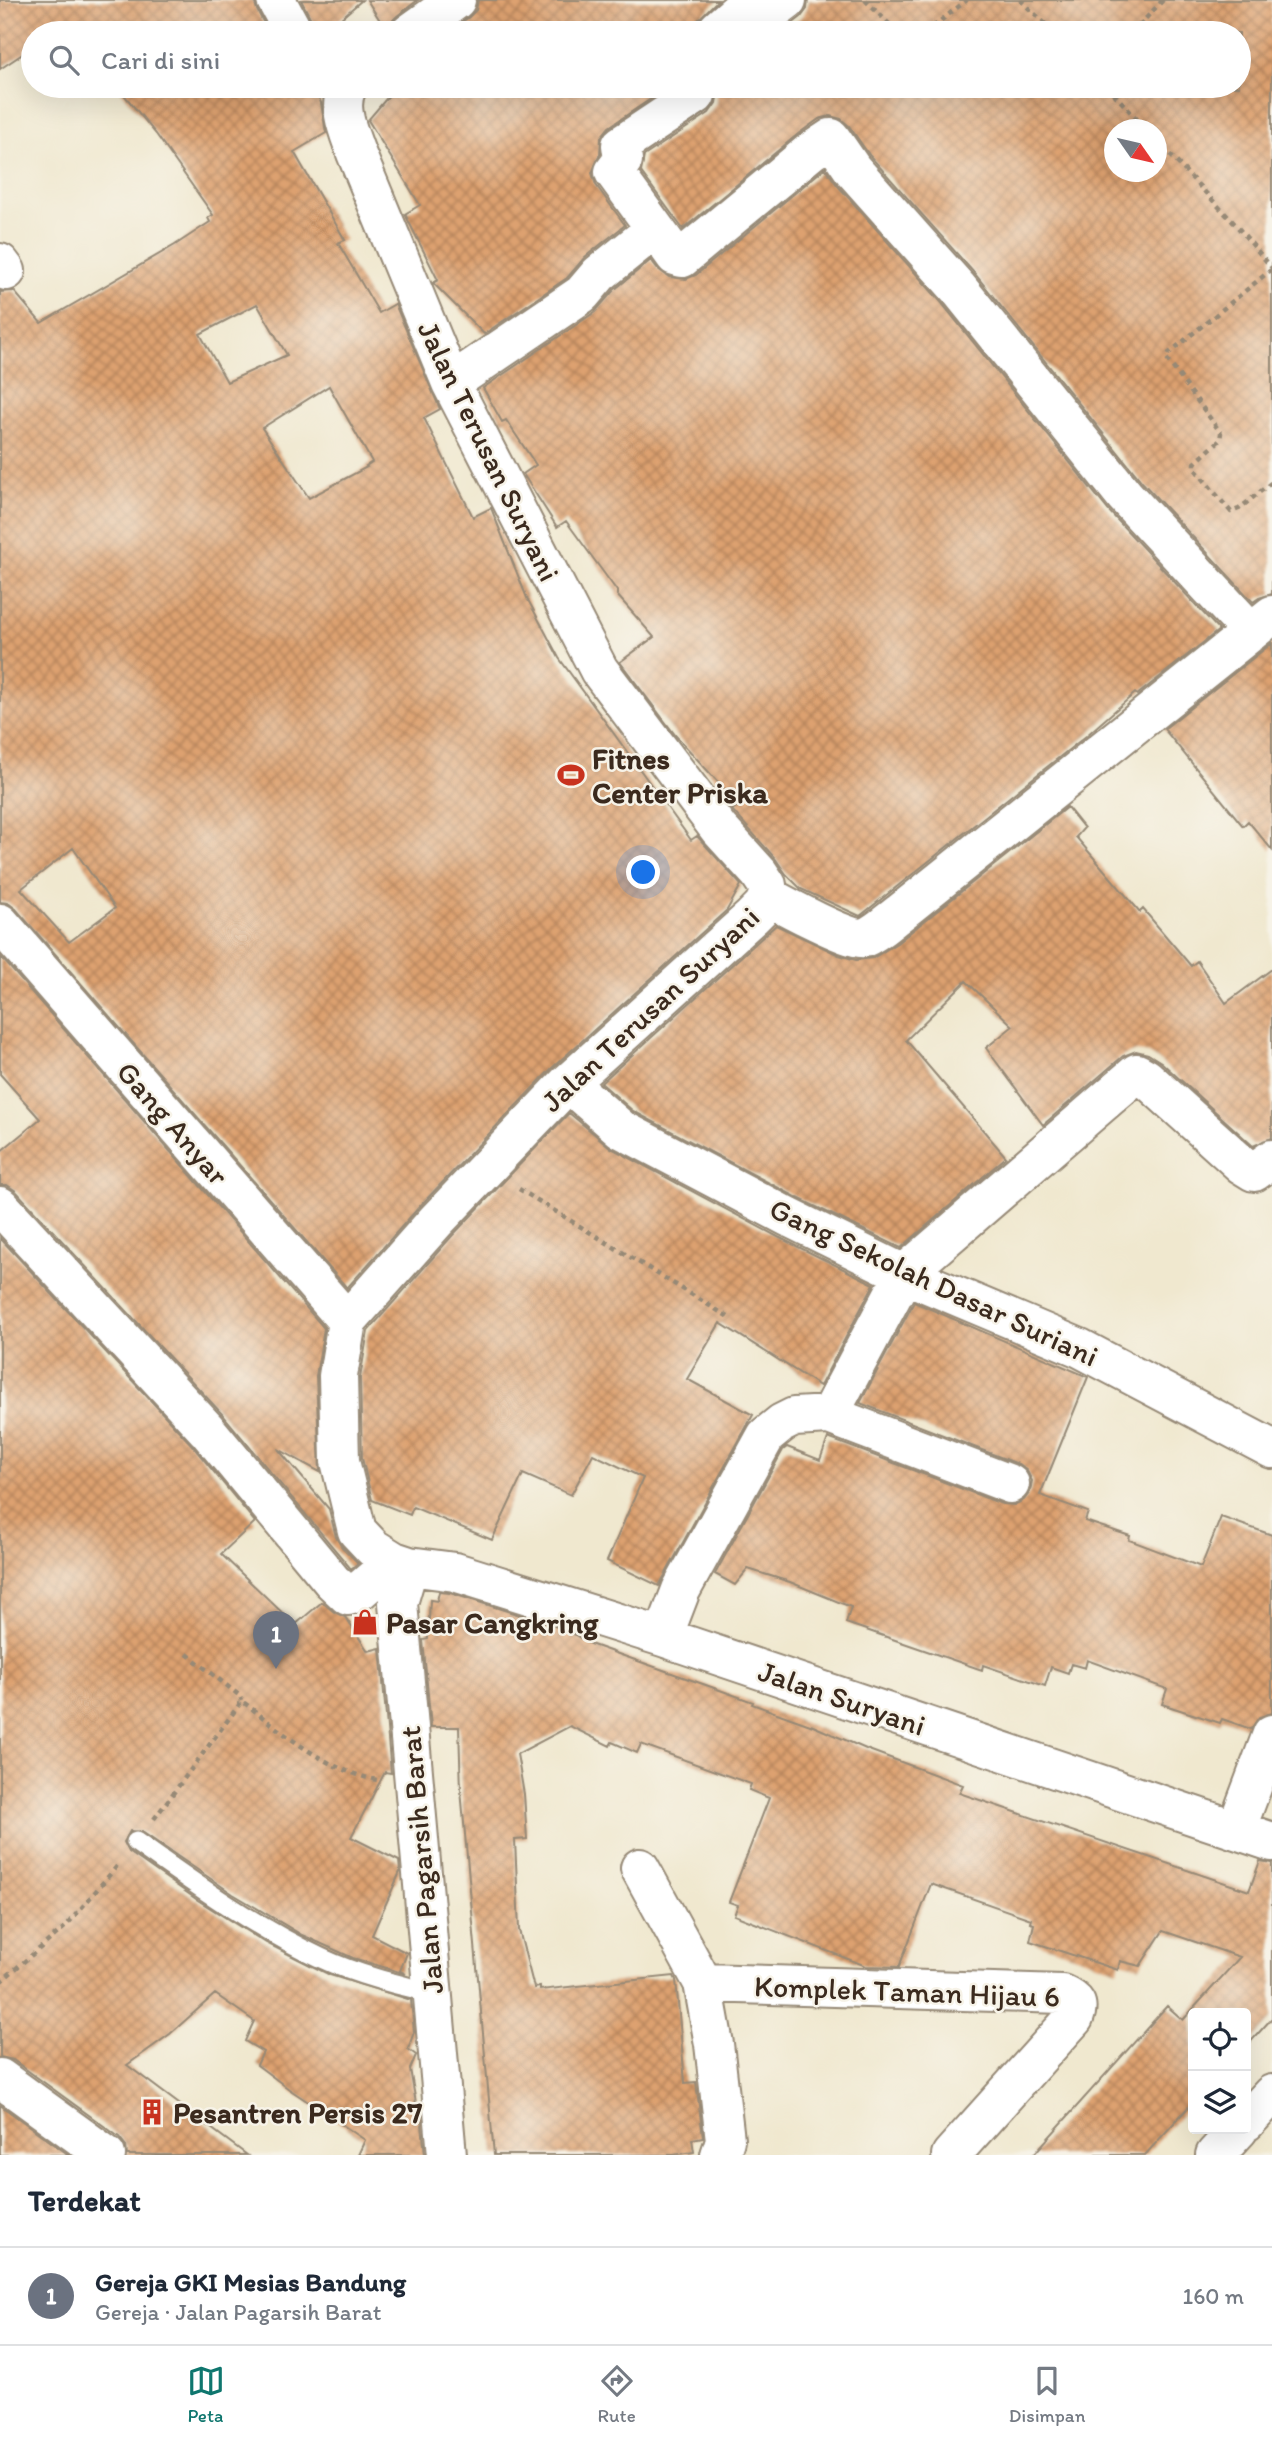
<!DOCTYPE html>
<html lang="id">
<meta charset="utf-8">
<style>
:root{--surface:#fff;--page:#f2f2f3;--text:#1f2937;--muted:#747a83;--line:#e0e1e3;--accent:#0f766e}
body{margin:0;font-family:Itim,sans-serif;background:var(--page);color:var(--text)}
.controls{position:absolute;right:21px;bottom:21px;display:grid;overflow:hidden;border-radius:7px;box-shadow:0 7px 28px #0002}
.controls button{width:63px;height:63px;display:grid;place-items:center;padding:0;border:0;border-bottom:2px solid var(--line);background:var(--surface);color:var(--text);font:35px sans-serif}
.compass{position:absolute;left:1104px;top:119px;width:63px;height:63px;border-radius:50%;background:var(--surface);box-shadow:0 7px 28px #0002;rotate:124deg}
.you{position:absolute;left:644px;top:873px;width:24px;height:24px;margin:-18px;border:5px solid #fff;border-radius:50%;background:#1a73e8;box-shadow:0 0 0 10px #1a73e833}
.badge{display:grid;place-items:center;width:46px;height:46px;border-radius:50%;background:var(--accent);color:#fff;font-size:23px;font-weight:700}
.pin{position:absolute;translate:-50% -58px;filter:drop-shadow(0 2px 4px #0008)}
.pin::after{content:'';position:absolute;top:37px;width:24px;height:21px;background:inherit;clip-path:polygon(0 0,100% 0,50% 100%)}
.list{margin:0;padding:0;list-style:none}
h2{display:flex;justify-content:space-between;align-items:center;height:91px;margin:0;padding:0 28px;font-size:30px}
h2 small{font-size:23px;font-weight:400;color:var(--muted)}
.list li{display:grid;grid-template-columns:46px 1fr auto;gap:21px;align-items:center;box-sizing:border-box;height:98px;padding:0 28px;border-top:2px solid var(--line)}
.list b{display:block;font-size:26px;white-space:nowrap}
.list p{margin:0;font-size:23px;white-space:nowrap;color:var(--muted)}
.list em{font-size:23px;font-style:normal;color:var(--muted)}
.icon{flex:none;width:38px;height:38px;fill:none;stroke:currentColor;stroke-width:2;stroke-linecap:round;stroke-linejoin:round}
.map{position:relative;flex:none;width:1272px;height:2155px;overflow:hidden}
.search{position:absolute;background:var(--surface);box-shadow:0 7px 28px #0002;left:21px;right:21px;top:21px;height:77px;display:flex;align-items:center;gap:18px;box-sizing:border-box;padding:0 24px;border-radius:38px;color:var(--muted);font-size:26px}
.sheet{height:189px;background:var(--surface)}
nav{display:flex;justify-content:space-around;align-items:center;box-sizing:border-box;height:98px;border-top:2px solid var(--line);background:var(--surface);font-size:19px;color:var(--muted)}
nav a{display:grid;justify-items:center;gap:4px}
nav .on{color:var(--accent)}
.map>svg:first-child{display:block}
</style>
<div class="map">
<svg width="1272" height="2155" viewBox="0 0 1272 2155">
<defs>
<pattern id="building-cross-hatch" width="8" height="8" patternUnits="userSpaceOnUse" patternTransform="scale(1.75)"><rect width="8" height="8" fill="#dda170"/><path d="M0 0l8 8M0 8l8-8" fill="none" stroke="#b4835b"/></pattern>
</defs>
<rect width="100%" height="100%" fill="#f7f3e8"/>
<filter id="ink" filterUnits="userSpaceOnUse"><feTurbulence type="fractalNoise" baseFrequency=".0143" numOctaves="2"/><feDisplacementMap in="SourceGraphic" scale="14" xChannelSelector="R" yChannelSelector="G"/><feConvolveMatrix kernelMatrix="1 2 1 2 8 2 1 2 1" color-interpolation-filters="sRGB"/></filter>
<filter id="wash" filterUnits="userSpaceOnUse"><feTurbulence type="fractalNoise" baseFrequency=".00686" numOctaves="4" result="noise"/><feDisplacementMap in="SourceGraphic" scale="28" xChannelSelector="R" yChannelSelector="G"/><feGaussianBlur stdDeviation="1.57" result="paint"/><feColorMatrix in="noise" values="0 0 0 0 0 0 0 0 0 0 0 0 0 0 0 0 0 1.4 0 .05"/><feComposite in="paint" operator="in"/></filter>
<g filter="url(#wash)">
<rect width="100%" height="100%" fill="#f0e8cf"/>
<g id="blocks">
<path fill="url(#building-cross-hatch)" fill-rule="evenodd" d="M0,0H254L257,10L269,33H33V47L0,69Z
M301,0H362L324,33H316L313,23Z
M367,0H418L397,16L390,23L388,33Z
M478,0H718L698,20L697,33H447L469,17L476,10Z
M808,0H1272V594L1259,598L1253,602L1142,482L975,274L870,156L849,126L841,119L830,116L819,119L798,134L683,229L641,172L644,156L709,113L716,103L718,92L715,86H1239V33H775L784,30L801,17L807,9ZM1115,130H1157V172H1115Z
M117,86H314L321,103L326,133L294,152L345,240L338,243L379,313L395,304L440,409L424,418L473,517L491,508L527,598L559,658L691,840L697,836L741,885L727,910L552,1068L420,1206L347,1288L16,909L8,903L0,902V292L14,291L41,323L175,245L210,222L208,218L213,215L156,134ZM257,304L287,355L227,382L200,334ZM329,386L372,462L366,466L367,467L309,498L262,428ZM73,848L115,908L69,942L21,889Z
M397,86H667V88L609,127L601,137L600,154L592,173L596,185L625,225L585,257L567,278L484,334L433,283L438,280L405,214L420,205L368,120Z
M825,168L837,185L941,302L1108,510L1219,630L1137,695L1135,693L1086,736L860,916L801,889L786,874L775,858L732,810L739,805L676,736L620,662L654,637L617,595V591L566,521L557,527L523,474L536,465L506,420L502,422L483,388L595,312L614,290L651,260L658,269L669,277L686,279L696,275Z
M1272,643V850L1248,821L1243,826L1164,729Z
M1067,807L1084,828L1076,837L1140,912L1143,909L1191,966L1197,961L1226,1003L1272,969V1138L1253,1146L1161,1062L1148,1054L1136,1051L1123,1056L1043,1125L986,1048L1013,1026L966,981L906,1040L1006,1157L901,1248L798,1198L633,1111L601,1083L776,925L839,955L856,960L873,958L897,943Z
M0,956L324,1328L316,1376L320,1472L278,1449L329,1509L336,1537L341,1546L358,1563L351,1569L223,1415L16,1191L7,1185H0V1152L40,1119L0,1074Z
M569,1113L611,1148L778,1237L874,1284L820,1386L720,1323L687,1379L753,1415L659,1586L607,1561L643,1478L593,1454L571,1495L523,1474L492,1540L413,1507L410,1515L372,1500L362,1458L360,1378L368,1331L452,1236Z
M0,1238L191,1444L255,1522L221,1554L295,1625L322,1602L334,1612L345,1617L368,1651L380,1648L391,1773L385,1772L351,1837L399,1861L400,1872L372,1935L407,1953L400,1971L406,1974L353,1958L302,1935L233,1894L142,1832L130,1831L124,1842L129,1852L196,1899L266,1943L330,1975L411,2000L414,2032L408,2049L416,2055L410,2069L416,2103H420L425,2155H358L365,2140L289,2089L257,2065L263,2052L245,2041L254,2021L215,1994L170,2034L127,2065L247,2155H127L126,2146L119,2137L13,2060L0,2057Z
M914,1302L1088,1377L1040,1495L1088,1512L1085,1521L1130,1536L1129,1540L1201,1567L1221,1517L1272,1535V1713L1259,1717L1251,1729L1222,1719L1220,1723L1162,1704L1167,1689L1087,1660L1085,1668L1071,1664L1068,1673L1051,1667L1045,1686L983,1665L982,1670L846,1623L851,1607L790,1582L748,1569L735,1585L715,1574L783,1450L787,1447L820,1460L828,1438L1002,1504L1014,1505L1024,1500L1030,1492L1032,1481L1027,1471L1018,1464L860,1403Z
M439,1592L450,1593L567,1630L590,1644L717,1689L753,1702L752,1704L813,1726L866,1749L963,1785L959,1793L1249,1891L1260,1861L1272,1863V2018L1246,2047V2013H1193V2102L1145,2155H1033L1167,2006L1183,2020L1240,1957L1163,1931L1140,1966L1120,1961L1118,1970L1030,1941L1034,1924L1030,1923L1031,1919L931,1884L899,1967L866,1966L734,1915L738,1905L729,1902L769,1798L749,1790L751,1784L641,1744L637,1753L612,1742L610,1746L570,1726L517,1754L524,1794L527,1839L515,1840L519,1930L534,1988L540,1987V1990L674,1976L676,1980L685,2083L696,2082L703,2137L692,2139L694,2152L673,2155H494L461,1790L459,1727H431L423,1640L428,1639L430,1600L437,1601Z
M0,2105L69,2155H0Z"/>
</g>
</g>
<g filter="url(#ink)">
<use href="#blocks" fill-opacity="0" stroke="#968976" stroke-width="2"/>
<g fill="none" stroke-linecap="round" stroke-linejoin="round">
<g stroke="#968976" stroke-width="23">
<path id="service" d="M136,1842C195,1884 255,1927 321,1958C357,1975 395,1984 433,1993"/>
</g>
<g stroke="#968976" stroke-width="42">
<path id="minor" d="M276,0L294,33
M764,0L771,12L787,0
M410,33L456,0
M720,33L718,29L751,0
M348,86C336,106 349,133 356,153L451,383L599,670L719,829L759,873L767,885L768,896L763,906L752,917L568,1083L436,1221L347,1321L338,1376L340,1461L357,1531L373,1548L394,1561L409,1566L455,1572L663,1637L1272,1842
M688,86L696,95L621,145L623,160L614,172L675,256L682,258L810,152L831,138L853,170L958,288L1125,496L1251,632
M0,263L6,271
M451,383L582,294L599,274L655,229
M768,896C782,904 852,942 864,938C877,933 890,920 901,912L1272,615
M0,923L347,1321
M568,1083L621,1129L788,1217L904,1274L1080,1348L1272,1449
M0,1206L207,1430L332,1581L348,1596L358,1592L394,1561
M829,1415L904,1274L1137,1073L1146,1078L1241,1164L1254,1172L1272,1159
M409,1566L398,1603L447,2155
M663,1637L681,1590L766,1436L782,1423L794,1417L829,1415L1010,1484
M1236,1830L1272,1734
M640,1868L703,1983L714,2044L725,2140L720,2155
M703,1983L1062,1994C1076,2000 1080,2004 1074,2018L951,2155
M0,2078L106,2155
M1246,2122L1272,2094
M1215,2155L1239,2129"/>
</g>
<path stroke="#968976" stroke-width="4.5" stroke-dasharray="5 5" stroke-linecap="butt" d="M865,0L898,33
M1020,0L1055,33
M925,33L967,0
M1132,33L1163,0
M1107,86L1147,130
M1156,140L1235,224L1272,268
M1272,269L1169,353L1166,358L1221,433L1220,440L1195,463V469L1231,512L1239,509L1272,482
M519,1189L730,1318
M187,1654L240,1696L242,1701
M154,1819L242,1701C283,1733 325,1770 377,1780
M0,1982L66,1926L118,1865"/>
<use href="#service" stroke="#fff" stroke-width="19"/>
<use href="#minor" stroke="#fff" stroke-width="38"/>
</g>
</g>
<defs>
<g id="stadium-bare" transform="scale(2.1)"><path d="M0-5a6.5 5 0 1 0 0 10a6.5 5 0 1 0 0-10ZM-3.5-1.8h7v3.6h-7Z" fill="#c8321e" stroke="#f7f3e8" stroke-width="2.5" paint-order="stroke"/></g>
<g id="shop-bare" transform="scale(2.1)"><path d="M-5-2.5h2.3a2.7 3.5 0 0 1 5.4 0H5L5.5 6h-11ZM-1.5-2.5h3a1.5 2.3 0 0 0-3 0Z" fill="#c8321e" stroke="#f7f3e8" stroke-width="2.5" paint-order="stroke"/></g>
<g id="building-bare" transform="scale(2.1)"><path d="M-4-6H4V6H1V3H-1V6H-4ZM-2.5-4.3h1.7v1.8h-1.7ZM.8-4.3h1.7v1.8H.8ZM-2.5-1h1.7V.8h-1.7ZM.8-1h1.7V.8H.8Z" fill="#c8321e" stroke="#f7f3e8" stroke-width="2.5" paint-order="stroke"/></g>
</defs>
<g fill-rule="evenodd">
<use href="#stadium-bare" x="571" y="775"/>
<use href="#shop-bare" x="365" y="1622"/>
<use href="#building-bare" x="152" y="2112"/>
</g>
<g text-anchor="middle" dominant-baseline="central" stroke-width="5" stroke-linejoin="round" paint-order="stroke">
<g font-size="30" fill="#3b2a1e" stroke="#f7f3e8">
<text transform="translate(489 451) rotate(64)">Jalan Terusan Suryani</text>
<text transform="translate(650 1009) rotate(-43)">Jalan Terusan Suryani</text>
<text transform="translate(173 1123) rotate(49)">Gang Anyar</text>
<text transform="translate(934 1282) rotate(25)">Gang Sekolah Dasar Suriani</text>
<text transform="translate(842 1698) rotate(19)">Jalan Suryani</text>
<text transform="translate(421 1860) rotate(-95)">Jalan Pagarsih Barat</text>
<text transform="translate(907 1991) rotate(2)">Komplek Taman Hijau 6</text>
</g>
<g font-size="30" font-weight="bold" fill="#3b2a1e" stroke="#f7f3e8" text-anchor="start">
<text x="592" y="758">Fitnes<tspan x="592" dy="34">Center Priska</tspan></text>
<text x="386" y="1622">Pasar Cangkring</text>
<text x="173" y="2112">Pesantren Persis 27</text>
</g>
</g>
</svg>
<div class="controls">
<button><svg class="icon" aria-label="locate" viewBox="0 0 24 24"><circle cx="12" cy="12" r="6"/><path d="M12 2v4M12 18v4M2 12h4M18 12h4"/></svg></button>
<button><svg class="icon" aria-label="layers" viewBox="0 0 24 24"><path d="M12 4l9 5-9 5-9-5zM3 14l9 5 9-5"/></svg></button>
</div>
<svg class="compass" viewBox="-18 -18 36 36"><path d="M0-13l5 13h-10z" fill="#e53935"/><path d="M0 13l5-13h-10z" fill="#747a83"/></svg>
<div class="you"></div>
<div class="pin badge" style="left:276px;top:1669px;background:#6b7280">1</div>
<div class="search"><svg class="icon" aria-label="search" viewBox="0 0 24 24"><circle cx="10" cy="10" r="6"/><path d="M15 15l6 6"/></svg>Cari di sini</div>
</div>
<section class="sheet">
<h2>Terdekat<small></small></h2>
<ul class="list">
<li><span class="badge" style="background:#6b7280">1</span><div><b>Gereja GKI Mesias Bandung</b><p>Gereja · Jalan Pagarsih Barat</p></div><em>160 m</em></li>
</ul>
</section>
<nav>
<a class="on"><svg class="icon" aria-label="map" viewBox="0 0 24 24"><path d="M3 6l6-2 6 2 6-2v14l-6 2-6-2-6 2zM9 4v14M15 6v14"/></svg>Peta</a>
<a><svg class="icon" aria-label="directions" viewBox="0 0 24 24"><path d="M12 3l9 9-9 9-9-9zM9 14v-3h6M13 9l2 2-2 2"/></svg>Rute</a>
<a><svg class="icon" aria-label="saved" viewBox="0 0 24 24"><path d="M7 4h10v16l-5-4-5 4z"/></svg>Disimpan</a>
</nav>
